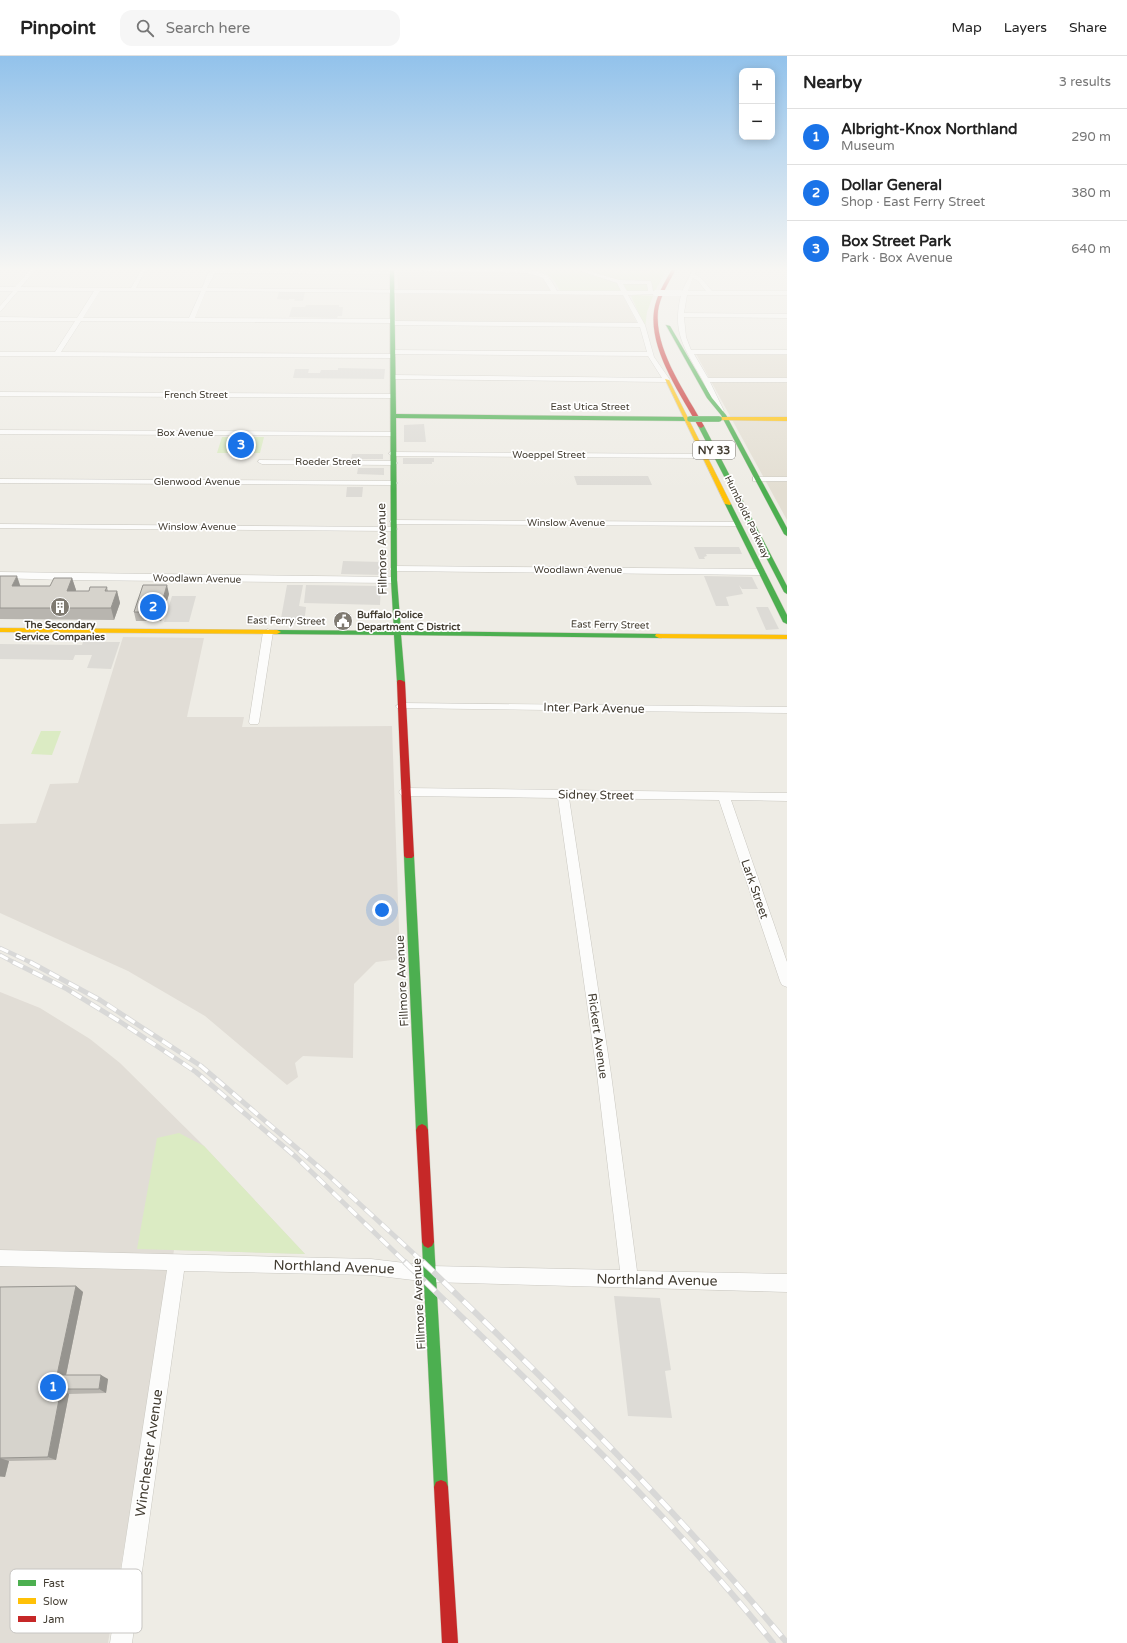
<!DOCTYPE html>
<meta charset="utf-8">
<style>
:root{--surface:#fff;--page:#f6f6f6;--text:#222;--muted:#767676;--line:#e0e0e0;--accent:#1a73e8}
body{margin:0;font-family:"Varela Round",sans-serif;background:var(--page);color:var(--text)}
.controls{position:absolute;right:12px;top:12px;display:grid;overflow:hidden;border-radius:8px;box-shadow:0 2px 10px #0003}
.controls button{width:36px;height:36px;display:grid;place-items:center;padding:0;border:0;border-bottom:1px solid var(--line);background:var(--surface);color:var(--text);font:20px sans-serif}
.you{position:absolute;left:382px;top:854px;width:14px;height:14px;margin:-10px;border:3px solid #fff;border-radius:50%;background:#1a73e8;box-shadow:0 0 0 6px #1a73e833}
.badge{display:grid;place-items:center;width:26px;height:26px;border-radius:50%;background:var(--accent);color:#fff;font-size:13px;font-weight:700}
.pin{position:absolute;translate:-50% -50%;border:2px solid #fff;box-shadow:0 1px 4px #0006}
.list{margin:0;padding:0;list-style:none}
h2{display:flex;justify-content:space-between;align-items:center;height:52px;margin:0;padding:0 16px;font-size:17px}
h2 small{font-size:13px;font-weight:400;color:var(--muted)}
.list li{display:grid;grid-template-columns:26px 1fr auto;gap:12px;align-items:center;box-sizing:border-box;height:56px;padding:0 16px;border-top:1px solid var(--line)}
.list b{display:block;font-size:15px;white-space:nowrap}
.list p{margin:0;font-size:13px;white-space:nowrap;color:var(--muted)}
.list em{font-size:13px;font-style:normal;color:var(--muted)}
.icon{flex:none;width:22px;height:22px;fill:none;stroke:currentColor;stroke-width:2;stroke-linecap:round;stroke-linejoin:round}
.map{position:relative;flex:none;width:787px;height:1587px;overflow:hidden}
header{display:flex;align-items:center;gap:24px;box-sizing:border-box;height:56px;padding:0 20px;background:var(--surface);border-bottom:1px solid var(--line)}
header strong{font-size:19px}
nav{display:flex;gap:22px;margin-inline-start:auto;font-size:14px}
.search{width:280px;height:36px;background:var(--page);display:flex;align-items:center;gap:10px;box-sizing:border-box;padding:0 14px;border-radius:12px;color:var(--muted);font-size:15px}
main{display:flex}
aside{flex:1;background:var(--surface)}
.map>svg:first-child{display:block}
</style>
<header>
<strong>Pinpoint</strong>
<div class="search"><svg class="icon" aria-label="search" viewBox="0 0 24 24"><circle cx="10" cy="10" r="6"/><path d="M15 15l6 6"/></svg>Search here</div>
<nav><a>Map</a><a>Layers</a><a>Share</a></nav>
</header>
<main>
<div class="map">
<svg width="787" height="1587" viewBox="0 0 787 1587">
<rect width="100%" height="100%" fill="#eeece5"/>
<path fill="#e3ded2" d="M397,213L527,216L544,221L552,235L398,234Z
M396,238H622L637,267L396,266Z
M696,298L787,299V464Z"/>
<path fill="#e1ddd6" d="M123,581L204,582L187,661H244L242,671L392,670L400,903L376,906L354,928L353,1002L303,1000L295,1007L298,1021L287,1029L205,960L128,915L0,857V768L36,767L50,728L78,727Z
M0,936L40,952L90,983L120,1007L204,1090L305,1198L174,1194L108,1587H0Z"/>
<path fill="#dbebc3" d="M519,213H667L655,235H560C550,214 540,215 519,213Z
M636,239L653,240L647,256L645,271L631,240Z
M222,381H264L260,397H217Z
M41,675H61L52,699L31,698Z
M179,1077L204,1090L305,1198L137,1193L157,1082Z"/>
<path fill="#dddbd6" d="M279,236H305L303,245H294L295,243H289V244L277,243Z
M306,249H339V251H343L342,260H338L337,262L289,261L292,251H305Z
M338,312L385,313L384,323L293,322L295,313H309L308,317H320L321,314H338Z
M424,368L426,386H404V369Z
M352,398H383V403H351Z
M403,402H434V406H432V408H403Z
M358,412H384V419L357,418Z
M574,420H648L652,429H577Z
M347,431H363L362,441H346Z
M694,491H739L742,498H706L707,500L704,501L705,503H699Z
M343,505L382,506V519L341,518Z
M704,520L752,521L758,533H742L739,529L743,538L726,541L729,550H716Z
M287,529H303L299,550L306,551L304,568H280Z
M306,529L381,530L380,549L304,547Z
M172,540H196L189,566H164Z
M756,551H768L779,573L766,574Z
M83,586H120L111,613L87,612L92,599H75L73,604L0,603V588L82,589Z
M614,1240L660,1242L671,1314L665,1315L672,1362L628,1360Z"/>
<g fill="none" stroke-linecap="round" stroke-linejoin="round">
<g stroke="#cac8c1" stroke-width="1">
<path id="street" d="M31,213H36L21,231L131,232L142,213H146L136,232H202L208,217L213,213H217L392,214L395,216L392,218L215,217L207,232L551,235L543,222L528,217L424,215L421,213C441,211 530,210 544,218C550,221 554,229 557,235H621L617,227L575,213H582L619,224L651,225L653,235L658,236V238L628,239L645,269L654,301L670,324L667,326L393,323L390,321L393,319L662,322L648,300L393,298L390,296L393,294L647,296L640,271L393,269L390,267L81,265L61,296L393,298L396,300L393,302L0,300V296H55L75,265H0V261L77,262L94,235H18L0,256V250L13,235H0V231H15ZM623,228H647L648,235H627ZM100,235H201L189,262H83ZM206,235L623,239L638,267L396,265L393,263L195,262Z
M693,213H697L695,218L702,223L712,235H787V239H687L684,257L787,258V262L684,261L686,281L691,294H787V298H694L708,322H787V326H710L724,355L719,356C712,346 708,334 702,323C684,291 672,277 681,239L677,237L682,235ZM693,222L698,225L706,235H688Z
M0,336L393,338L396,340L393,342L0,340Z
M0,374L393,376L397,378L393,380L0,378Z
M390,396L705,398L709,400L705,402L393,400L389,398Z
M259,404L394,405L398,407L394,409L262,408L258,406Z
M753,421H787V425H753Z
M0,423L394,425L398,427L394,429L0,427Z
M391,464L738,466L742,468L738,470L394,468L390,466Z
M0,468L394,471L398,473L394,475L0,472Z
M394,510L762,513L766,516L762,519L391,515L390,513L391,511Z
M0,516L394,521L398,524L394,527L63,524L0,522Z
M268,573L273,576L259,666L258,668H250L249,666L263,576Z
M401,647L787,651V657L397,652L396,650Z
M405,732L787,737V745L731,744L787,906V931L782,929L780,925L719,744L569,742L611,1018L637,1215L787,1218V1236L430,1226L371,1219L184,1215L132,1587H110L167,1214L0,1210V1194L371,1203L430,1210L620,1214L597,1018L558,742L405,740L401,739L399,736L401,733Z"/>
</g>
<g stroke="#cfcabd" stroke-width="1">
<path id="fast" d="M390,213H394L396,358L690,361L693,363L690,365L396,362L397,524L401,575L659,578L663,580L662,582L401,579L405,626L401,628L397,626L394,579L274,578V574H277L394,575L391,524Z
M666,269L670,270L712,342L726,359L787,472V480L784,478L721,359L707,342Z
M701,368L704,370L787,530V538L784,536L698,370Z
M726,447L731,448L787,559V568L783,566L725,448Z
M409,797L412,798L414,800L428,1074L426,1078L422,1080L418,1078L416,1074L404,800L406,798Z
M428,1180L432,1182L434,1186L448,1431L446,1436L441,1438L436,1436L434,1431L422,1186L424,1182Z"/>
</g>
<g stroke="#cfcabd" stroke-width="1">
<path id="slow" d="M665,323L669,324L731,448L730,449L725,448Z
M719,361H787V365L717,364V362Z
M0,572L277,574L281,576L277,578L0,576Z
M656,578L787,579V583L659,582L655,580Z"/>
</g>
<g stroke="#cfcabd" stroke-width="1">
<path id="jam" d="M672,213H676C669,226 660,240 658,255C654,294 686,337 704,370L701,372L698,370C680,337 649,294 654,255C656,240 665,226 672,213Z
M398,624H401L405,626L414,800L412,802H406L404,800L397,626Z
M422,1068L426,1070L428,1074L434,1186L432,1190L428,1192L424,1190L422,1186L416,1074L418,1070Z
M441,1424L446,1426L448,1431L458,1587H442L434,1431L436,1426Z"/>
</g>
<use href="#street" fill="#fcfcfb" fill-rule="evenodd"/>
<use href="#fast" fill="#4caf50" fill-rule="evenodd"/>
<use href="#slow" fill="#ffc107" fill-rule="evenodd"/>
<use href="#jam" fill="#c62828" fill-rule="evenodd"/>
<g stroke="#d8d8d7" stroke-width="4.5">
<path id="rail-far2" d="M0,892L32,907
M0,899L15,907"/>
</g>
<g stroke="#d8d8d7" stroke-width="5">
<path id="rail-far1" d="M13,906L67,933L119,965L196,1016L296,1101L406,1207
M30,906L100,944L201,1010L327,1118L424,1207"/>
</g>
<g stroke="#d8d8d7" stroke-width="6">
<path id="rail" d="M405,1206C531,1329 662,1449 773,1587
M423,1206C550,1328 675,1452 787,1587"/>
</g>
<use href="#rail-far2" stroke="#fff" stroke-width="3" stroke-dasharray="9" stroke-linecap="butt"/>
<use href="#rail-far1" stroke="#fff" stroke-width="3.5" stroke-dasharray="11" stroke-linecap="butt"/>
<use href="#rail" stroke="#fff" stroke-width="4.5" stroke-dasharray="14" stroke-linecap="butt"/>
<g stroke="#cac8c1" stroke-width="6" stroke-linecap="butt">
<path id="street-bridge" d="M656,237H680"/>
</g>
<g stroke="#cfcabd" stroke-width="6" stroke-linecap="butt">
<path id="fast-bridge" d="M690,363H719"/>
</g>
<use href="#street-bridge" stroke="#fcfcfb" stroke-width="6"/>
<use href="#fast-bridge" stroke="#4caf50" stroke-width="5.5"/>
</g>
<path fill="#b8b5af" d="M606,213H648L647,215L607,214Z
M0,520L20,530H50L72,522L76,534V535H89L107,531L108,535H117L120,547L114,564L0,563Z
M169,538L161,565H136L134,556Z
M76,1230L83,1236L66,1319L108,1323L106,1337L69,1338L56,1404L9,1405L5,1421H0V1231Z"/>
<path fill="#96948f" d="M17,520L21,532L12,530Z
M72,522L76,534L71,546L67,535Z
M167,529L169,538L161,565L159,556Z
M117,535L120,547L114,564L111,552Z
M76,1230L83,1236L65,1324L57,1319Z
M101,1319L108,1323L106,1337L99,1333Z
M61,1333L69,1338L56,1404L48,1401Z
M0,1402L9,1405L5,1421L0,1420Z"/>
<path fill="#d6d3cc" stroke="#96948f" d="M0,520H17L12,530H50L54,522H72L67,535H89L90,531H107L105,535H117L111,552H0Z
M143,529H167L159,556H134Z
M76,1230L57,1319H101L99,1333H61L48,1401L0,1402V1231Z"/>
<linearGradient id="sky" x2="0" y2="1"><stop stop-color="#92c2eb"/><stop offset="0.49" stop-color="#f7f6f3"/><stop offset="1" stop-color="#f7f6f3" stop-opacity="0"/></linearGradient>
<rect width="787" height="435" fill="url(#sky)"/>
<defs>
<g id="building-disc" transform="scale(1)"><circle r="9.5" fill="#7f7a71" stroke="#fff"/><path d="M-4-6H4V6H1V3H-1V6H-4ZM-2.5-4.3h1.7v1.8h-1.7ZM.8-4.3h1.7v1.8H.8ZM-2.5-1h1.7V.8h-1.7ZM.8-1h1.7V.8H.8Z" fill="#fff"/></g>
<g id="civic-disc" transform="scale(1)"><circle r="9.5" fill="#7f7a71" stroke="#fff"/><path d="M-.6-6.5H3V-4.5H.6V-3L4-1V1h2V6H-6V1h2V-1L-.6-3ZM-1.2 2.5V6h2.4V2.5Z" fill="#fff"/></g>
</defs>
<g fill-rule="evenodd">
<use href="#building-disc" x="60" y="551"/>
<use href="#civic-disc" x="343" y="565"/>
</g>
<g text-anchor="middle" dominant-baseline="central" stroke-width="3.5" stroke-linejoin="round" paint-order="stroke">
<g font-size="10" fill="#433d32" stroke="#fff">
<text x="196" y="339">French Street</text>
<text x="590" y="351">East Utica Street</text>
<text x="185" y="377">Box Avenue</text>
<text x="549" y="399">Woeppel Street</text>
<text x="328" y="406">Roeder Street</text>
<text x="197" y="426">Glenwood Avenue</text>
<text transform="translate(747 461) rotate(64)">Humboldt Parkway</text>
<text x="566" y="467">Winslow Avenue</text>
<text x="197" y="471">Winslow Avenue</text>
<text x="578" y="514">Woodlawn Avenue</text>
<text transform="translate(197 523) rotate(1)">Woodlawn Avenue</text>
<text transform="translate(286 565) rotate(1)">East Ferry Street</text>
<text transform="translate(610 569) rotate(1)">East Ferry Street</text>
</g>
<g font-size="10" font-weight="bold" fill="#433d32" stroke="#fff" text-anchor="start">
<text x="357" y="559">Buffalo Police<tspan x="357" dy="12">Department C District</tspan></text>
<text x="60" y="569" text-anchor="middle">The Secondary<tspan x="60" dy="12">Service Companies</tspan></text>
</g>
<rect fill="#fff" stroke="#7b7770" stroke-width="1" x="693" y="385" width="42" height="18" rx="3"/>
<g font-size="11" font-weight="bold" fill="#433d32">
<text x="714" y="394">NY 33</text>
</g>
<g font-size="12" fill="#433d32" stroke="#fff">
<text transform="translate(382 493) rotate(-91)">Fillmore Avenue</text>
<text transform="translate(594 652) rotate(1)">Inter Park Avenue</text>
<text transform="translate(596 739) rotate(1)">Sidney Street</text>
<text transform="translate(755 833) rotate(71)">Lark Street</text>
<text transform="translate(402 925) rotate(-93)">Fillmore Avenue</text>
<text transform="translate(598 980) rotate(82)">Rickert Avenue</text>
<text transform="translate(419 1248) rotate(-93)">Fillmore Avenue</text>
</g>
<g font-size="14" fill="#433d32" stroke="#fff">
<text transform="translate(334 1211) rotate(2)">Northland Avenue</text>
<text transform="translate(657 1224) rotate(1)">Northland Avenue</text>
<text transform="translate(149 1397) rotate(-82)">Winchester Avenue</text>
</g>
</g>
<rect x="10" y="1513" width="132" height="64" rx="6" fill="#fff" stroke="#c7c5c2" stroke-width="1"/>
<rect x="18" y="1524" width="18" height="6" fill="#4caf50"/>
<rect x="18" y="1542" width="18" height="6" fill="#ffc107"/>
<rect x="18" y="1560" width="18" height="6" fill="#c62828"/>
<g font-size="11" fill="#433d32">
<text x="43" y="1531">Fast</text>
<text x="43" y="1549">Slow</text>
<text x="43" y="1567">Jam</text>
</g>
</svg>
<div class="controls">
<button>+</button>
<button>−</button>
</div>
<div class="you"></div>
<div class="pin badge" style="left:53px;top:1331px">1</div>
<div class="pin badge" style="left:153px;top:551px">2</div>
<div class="pin badge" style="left:241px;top:389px">3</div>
</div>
<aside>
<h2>Nearby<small>3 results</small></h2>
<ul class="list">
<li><span class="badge">1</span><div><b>Albright-Knox Northland</b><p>Museum</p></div><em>290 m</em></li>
<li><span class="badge">2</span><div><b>Dollar General</b><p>Shop · East Ferry Street</p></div><em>380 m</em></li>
<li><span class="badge">3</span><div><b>Box Street Park</b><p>Park · Box Avenue</p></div><em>640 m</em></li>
</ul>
</aside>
</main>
